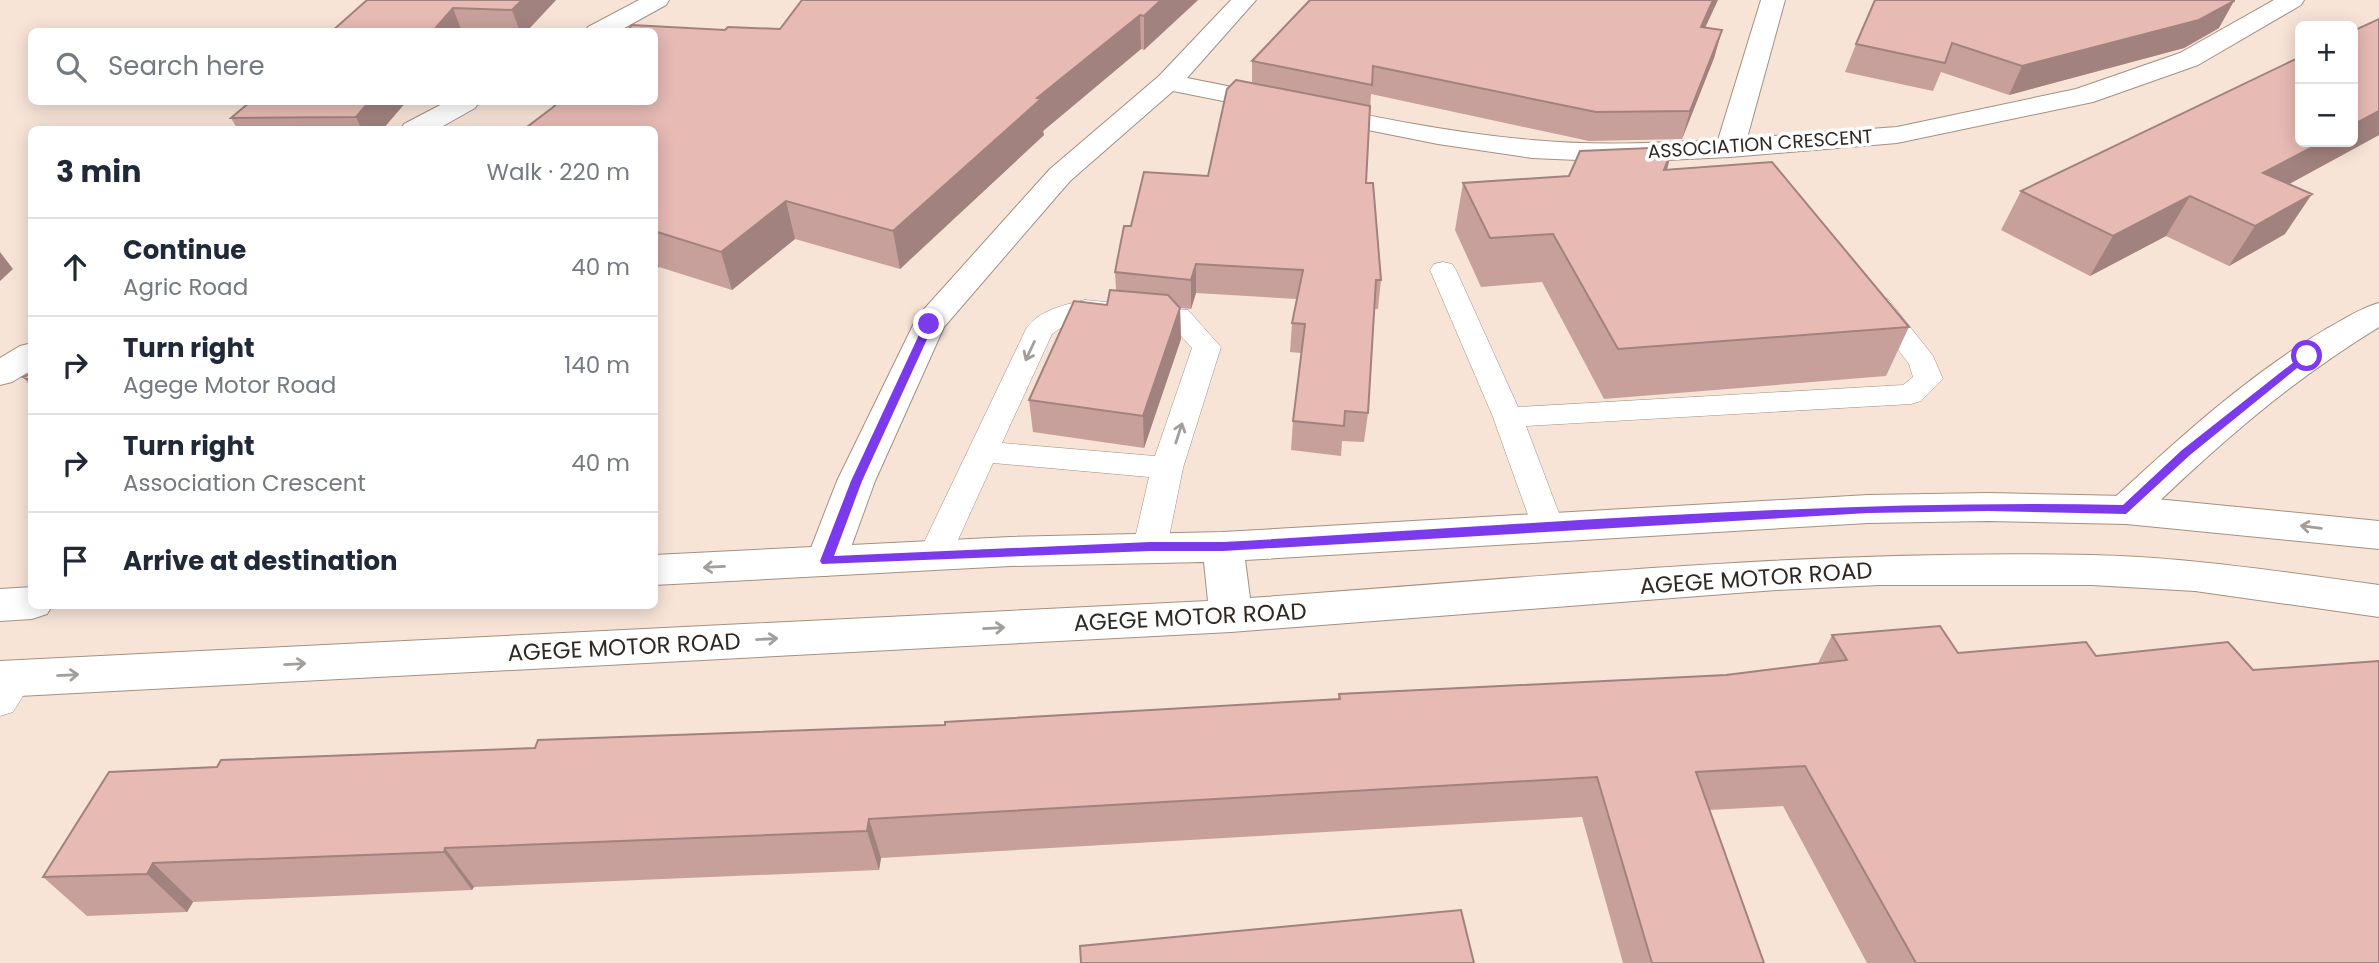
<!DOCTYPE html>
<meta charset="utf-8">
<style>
:root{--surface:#fff;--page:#f2f2f3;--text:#1f2937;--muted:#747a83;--line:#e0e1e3}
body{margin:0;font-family:Poppins,sans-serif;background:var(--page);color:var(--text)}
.controls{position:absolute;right:21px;top:21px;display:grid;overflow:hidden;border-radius:10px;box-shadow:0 4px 18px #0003}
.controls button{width:63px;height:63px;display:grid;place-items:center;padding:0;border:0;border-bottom:2px solid var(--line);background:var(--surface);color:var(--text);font:35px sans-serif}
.stop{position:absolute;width:21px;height:21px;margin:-16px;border:5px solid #7c3aed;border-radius:50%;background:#fff}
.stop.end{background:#7c3aed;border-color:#fff;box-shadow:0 2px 7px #0008}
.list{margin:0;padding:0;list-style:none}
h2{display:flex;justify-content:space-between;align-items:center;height:91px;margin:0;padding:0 28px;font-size:30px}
h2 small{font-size:23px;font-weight:400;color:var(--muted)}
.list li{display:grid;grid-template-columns:46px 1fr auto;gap:21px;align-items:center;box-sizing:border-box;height:98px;padding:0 28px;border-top:2px solid var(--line)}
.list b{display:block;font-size:26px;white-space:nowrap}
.list p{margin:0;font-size:23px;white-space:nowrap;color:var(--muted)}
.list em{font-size:23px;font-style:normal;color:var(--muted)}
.icon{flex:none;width:38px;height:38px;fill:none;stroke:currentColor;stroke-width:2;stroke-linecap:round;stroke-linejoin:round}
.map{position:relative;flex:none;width:2379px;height:963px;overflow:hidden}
.search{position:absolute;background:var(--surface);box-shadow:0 4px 18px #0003;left:28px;top:28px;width:630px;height:77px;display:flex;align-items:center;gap:18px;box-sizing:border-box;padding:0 24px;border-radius:10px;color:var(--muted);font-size:26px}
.panel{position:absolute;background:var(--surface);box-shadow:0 4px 18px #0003;left:28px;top:126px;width:630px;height:483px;border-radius:10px}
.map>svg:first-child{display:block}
</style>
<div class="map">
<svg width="2379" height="963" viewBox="0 0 2379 963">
<rect width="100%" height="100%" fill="#f8e4d7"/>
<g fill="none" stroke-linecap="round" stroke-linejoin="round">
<g stroke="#a29083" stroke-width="1">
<path id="lane" d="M1443,262L1452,264L1456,270L1518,407L1903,385L1913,377L1909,364L1864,305L1868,299L1878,297L1888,299L1933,356L1943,379L1921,401L1911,404L1526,426L1565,529L1561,537L1549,541L1537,537L1533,529L1493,417L1430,270L1434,264Z
M1085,300L1188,310L1221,347L1183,468L1167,547L1162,556L1150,559L1138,556L1133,547L1149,477L993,463L947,564L935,567L923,564L918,555L1026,329C1039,310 1064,305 1085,300ZM1085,316L1170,324L1192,348L1155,456L1002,443L1052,334L1072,320Z
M16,663L29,668L34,678L13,712L0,716V672L3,668Z"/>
</g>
<g stroke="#a29083" stroke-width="2">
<path id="street" d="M639,0H669L666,5L617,32H585L588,27Z
M1231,0H1256L1187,78C1301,100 1416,130 1532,140C1594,146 1656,143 1718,140L1761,0H1785L1747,138L1897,127L2076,89L2180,53L2274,0H2304L2301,5L2198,65L2093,102L1897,143L1730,157L1624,162L1532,158L1438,144L1173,91L1070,181L944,327L875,481L846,561L840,572L826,576L812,572L806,561L837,481L917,317L1050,169L1159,76Z
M446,102H479L475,108L436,130H400L404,124Z
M2379,303V327C2290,381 2214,448 2140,520L2126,524L2112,520L2106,510L2112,500C2179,438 2248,375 2326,329C2343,320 2360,308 2379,303Z
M32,343V370L12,382L0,385V358L20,346Z"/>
</g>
<g stroke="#a29083" stroke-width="2">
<path id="secondary" d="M1988,493L2126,496L2379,521V549L2126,524L1988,521L1868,523L1245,560L1250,598C1530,578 1810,549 2091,555C2187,557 2283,572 2379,585V617L2195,591L2092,585H1879L1776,590L1231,632L0,697V661L1208,601L1204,562L1010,566L654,585V555L1010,537L1223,532L1868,495Z
M32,587V606H52L47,614L32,619L0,621V589Z"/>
</g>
<use href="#lane" fill="#fff" fill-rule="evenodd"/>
<use href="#street" fill="#fff" fill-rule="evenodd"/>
<use href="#secondary" fill="#fff" fill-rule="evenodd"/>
</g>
<path fill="#c7a09b" d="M367,0H556L526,32H331Z
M802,0H1198L1144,50L1141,49L1043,131L1044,135L900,269L795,239L732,290L659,267L654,270V130L725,30L780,29Z
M2379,19V135L2289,184L2285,234L2229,266L2166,236L2090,276L2001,230L2021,191Z
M1705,27L1722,30L1714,58L1682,139L1589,141L1371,94L1366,183L1381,280L1378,309H1374L1368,413L1364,442L1342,441L1341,456L1291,450L1293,421L1301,353L1290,352L1292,323L1297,299L1196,293L1191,309L1180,308L1181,339L1144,448L1033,432L1029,400L1107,305L1116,290L1115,272L1131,226L1208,176L1252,83V61Z
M2219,28L2184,48L2009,95L1941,72L1933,91L1845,72L1856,44Z
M406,102L382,130H238L231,118Z
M1673,147L1667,169L1909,327L1886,376L1604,399L1542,282L1481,287L1455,230L1463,183L1569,176Z
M32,373V388L23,377Z
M1832,635L1958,653L2096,656L2379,963H1867L1783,806L1709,810L1764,963H1623L1582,817L881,858L879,870L474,887L472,890L193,902L187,912L87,916L43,877L217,767L945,725L1338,699L1339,694L1726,675L1818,663Z"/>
<path fill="#a2827e" d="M522,0H556L526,32H520L512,10Z
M1161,0H1198L1144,50V16Z
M1713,0H1718L1693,54L1701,27Z
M2234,1L2219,28L2184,48L2009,95L2022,66Z
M453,8L462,32H432Z
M1140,15L1141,49L1043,131L1044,135L900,269L893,231L1037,98Z
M1722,30L1714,58L1682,139L1690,111Z
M369,102H406L382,130H362L356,117Z
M2379,111V135L2238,212L2263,173L2322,142H2353V125Z
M1673,147L1660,194L1664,170Z
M2312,194L2285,234L2229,266L2255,226Z
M2190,196L2166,236L2090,276L2113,236Z
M786,201L795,239L732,290L721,252Z
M0,252L13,269L0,281Z
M654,253L659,267L654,270Z
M1196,264V293L1191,309V280Z
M1180,308L1181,339L1144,448L1143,416Z
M869,819L881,858L879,870L867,831Z
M445,848L474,887L472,890L444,852Z
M153,863L193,902L187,912L147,874Z"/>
<path fill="#e7bab4" stroke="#a2827e" stroke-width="2" d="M367,0H522L512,10L453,8L432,32H331Z
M802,0H1161L1144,16L1140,15L1037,98L1041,99L893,231L786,201L721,252L654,231V130H523L552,108L559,102H654V32H626L632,25L725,30L728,27L780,29Z
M1310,0H1713L1701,27L1722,30L1690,111L1596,112L1373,66L1372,85L1252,61Z
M1875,0H2234V1L2199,20L2022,66L1952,43L1945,63L1856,44Z
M2379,19V111L2353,125V31Z
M2300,57V142H2322L2263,173L2312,194L2255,226L2190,196L2113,236L2021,191Z
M1236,80L1370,106L1366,183H1373L1381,280H1376L1368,413L1345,411L1344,426L1293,421L1305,324L1292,323L1303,270L1196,264L1191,280L1115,272L1124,226H1131L1144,172L1208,176L1227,89Z
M250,102H369L356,117L231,118Z
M1673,147L1664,170L1772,162L1909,327L1618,349L1553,234L1490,238L1463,183L1569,176L1580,151Z
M1110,290L1168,295L1180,308L1143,416L1029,400L1074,301L1107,305Z
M32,373V381L23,377Z
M1940,626L1958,653L2086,642L2096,656L2228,642L2253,670L2379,661V963H1916L1805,766L1696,772L1764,963H1652L1597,777L869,819L867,831L445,848L444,852L153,863L147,874L43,877L109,772L217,767L221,760L535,748L538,740L945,725V722L1340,699L1339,694L1726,675L1847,660L1832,635Z
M1461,910L1474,963H1081L1080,946Z"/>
<defs><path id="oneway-shaft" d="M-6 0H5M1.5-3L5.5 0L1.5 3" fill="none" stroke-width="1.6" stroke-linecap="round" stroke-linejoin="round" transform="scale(1.75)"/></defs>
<g stroke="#a19e9c">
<use href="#oneway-shaft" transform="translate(1030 351) rotate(115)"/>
<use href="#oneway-shaft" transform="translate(1179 433) rotate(-72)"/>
<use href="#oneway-shaft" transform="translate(2311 527) rotate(-173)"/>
<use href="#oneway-shaft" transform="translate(714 567) rotate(177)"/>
<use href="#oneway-shaft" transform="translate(994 628) rotate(-3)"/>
<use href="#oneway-shaft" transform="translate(767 639) rotate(-3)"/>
<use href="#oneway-shaft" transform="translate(295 664) rotate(-3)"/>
<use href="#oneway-shaft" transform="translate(68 675) rotate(-3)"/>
</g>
<path fill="#7c3aed" d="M929,321L934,324L862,481L834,556L1150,542H1223C1523,525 1823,499 2123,505L2182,450L2304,354L2312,356L2190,455L2126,514L1988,511L1868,513L1223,551H1150L822,564L820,561L851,481L924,324Z"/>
<g text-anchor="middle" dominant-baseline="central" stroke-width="7" stroke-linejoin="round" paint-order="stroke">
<g font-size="19" fill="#2f2823" stroke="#fff">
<text transform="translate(1760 144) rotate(-4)">ASSOCIATION CRESCENT</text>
</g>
<g font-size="23" fill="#2f2823" stroke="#fff">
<text transform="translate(1756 578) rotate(-4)">AGEGE MOTOR ROAD</text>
<text transform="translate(1190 617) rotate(-3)">AGEGE MOTOR ROAD</text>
<text transform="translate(624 647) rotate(-3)">AGEGE MOTOR ROAD</text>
</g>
</g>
</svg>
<div class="controls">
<button>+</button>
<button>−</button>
</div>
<div class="stop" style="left:2307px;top:356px"></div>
<div class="stop end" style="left:929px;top:324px"></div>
<div class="search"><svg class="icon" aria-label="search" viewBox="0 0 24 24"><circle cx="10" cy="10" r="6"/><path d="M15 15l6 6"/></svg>Search here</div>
<section class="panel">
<h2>3 min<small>Walk · 220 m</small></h2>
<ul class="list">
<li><svg class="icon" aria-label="ahead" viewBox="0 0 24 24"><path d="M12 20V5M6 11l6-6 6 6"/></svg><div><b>Continue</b><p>Agric Road</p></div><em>40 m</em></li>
<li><svg class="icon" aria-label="right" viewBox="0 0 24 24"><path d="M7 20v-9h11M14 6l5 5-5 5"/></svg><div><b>Turn right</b><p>Agege Motor Road</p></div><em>140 m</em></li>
<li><svg class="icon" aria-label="right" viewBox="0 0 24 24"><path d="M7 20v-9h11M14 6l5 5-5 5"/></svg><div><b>Turn right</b><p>Association Crescent</p></div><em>40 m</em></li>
<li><svg class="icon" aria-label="arrive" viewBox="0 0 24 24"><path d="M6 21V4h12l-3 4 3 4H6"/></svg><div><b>Arrive at destination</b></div></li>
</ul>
</section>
</div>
